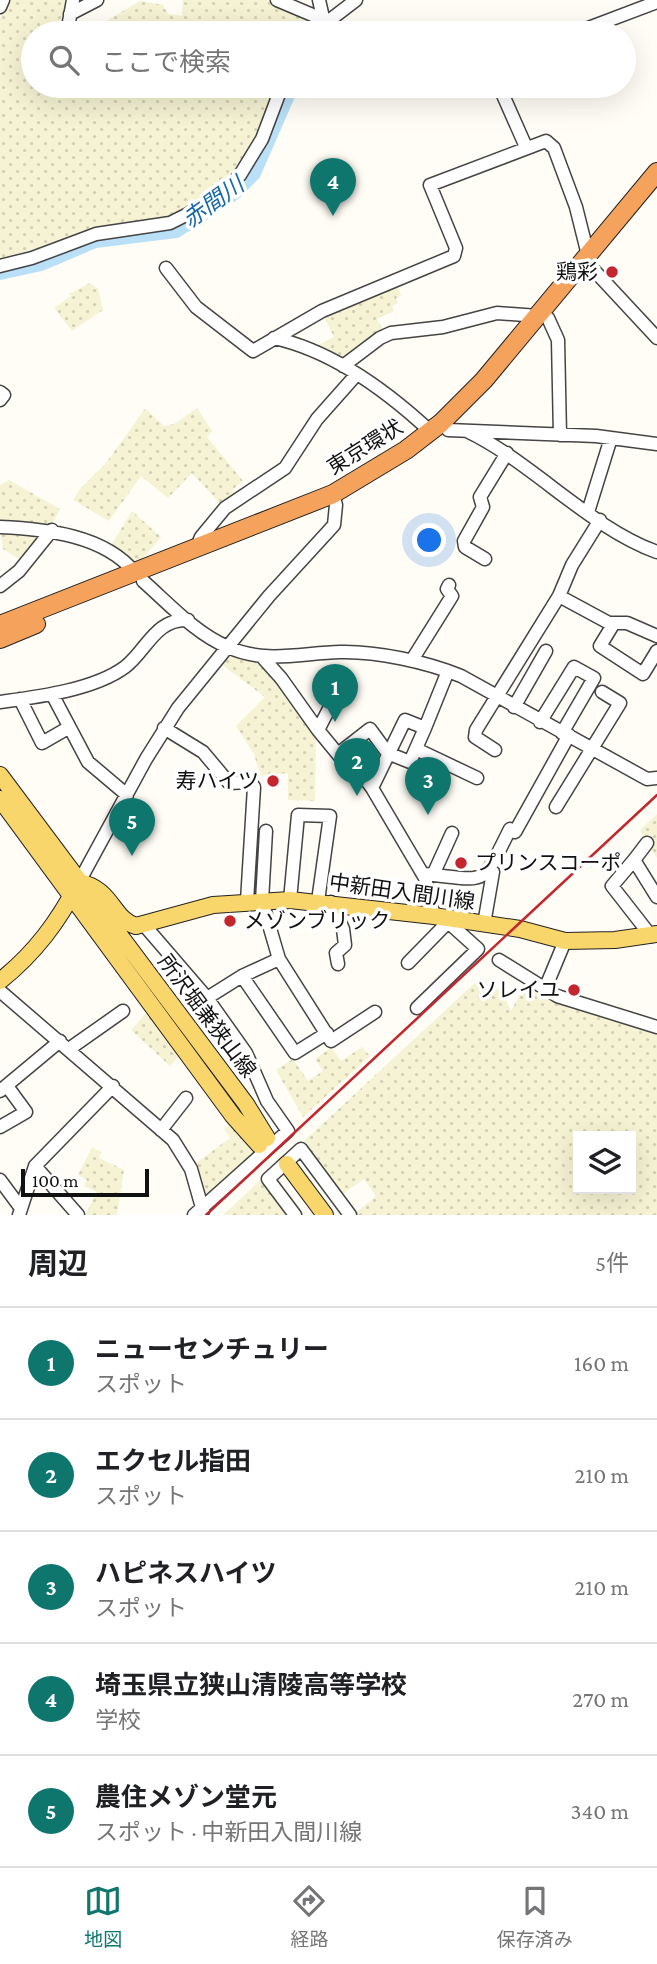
<!DOCTYPE html>
<html lang="ja">
<meta charset="utf-8">
<style>
:root{--surface:#fff;--page:#f2f2f2;--text:#202124;--muted:#757577;--line:#e0e0e0;--accent:#0f766e}
body{margin:0;font-family:"Crimson Pro","Noto Sans JP",serif;background:var(--page);color:var(--text)}
.controls{position:absolute;right:21px;bottom:21px;display:grid;overflow:hidden;border-radius:0px;box-shadow:0 7px 28px #0002}
.controls button{width:63px;height:63px;display:grid;place-items:center;padding:0;border:0;border-bottom:2px solid var(--line);background:var(--surface);color:var(--text);font:35px sans-serif}
.scale{position:absolute;left:21px;bottom:18px;width:128px;box-sizing:border-box;padding-left:7px;border:4px solid #111;border-top:0;font-size:19px;line-height:24px;white-space:nowrap;color:#111;-webkit-text-stroke:5px #fff;paint-order:stroke}
.you{position:absolute;left:430px;top:541px;width:24px;height:24px;margin:-18px;border:5px solid #fff;border-radius:50%;background:#1a73e8;box-shadow:0 0 0 10px #1a73e833}
.badge{display:grid;place-items:center;width:46px;height:46px;border-radius:50%;background:var(--accent);color:#fff;font-size:23px;font-weight:700}
.pin{position:absolute;translate:-50% -58px;filter:drop-shadow(0 2px 4px #0008)}
.pin::after{content:'';position:absolute;top:37px;width:24px;height:21px;background:inherit;clip-path:polygon(0 0,100% 0,50% 100%)}
.list{margin:0;padding:0;list-style:none}
h2{display:flex;justify-content:space-between;align-items:center;height:91px;margin:0;padding:0 28px;font-size:30px}
h2 small{font-size:23px;font-weight:400;color:var(--muted)}
.list li{display:grid;grid-template-columns:46px 1fr auto;gap:21px;align-items:center;box-sizing:border-box;height:112px;padding:0 28px;border-top:2px solid var(--line)}
.list b{display:block;font-size:26px;white-space:nowrap}
.list p{margin:0;font-size:23px;white-space:nowrap;color:var(--muted)}
.list em{font-size:23px;font-style:normal;color:var(--muted)}
.icon{flex:none;width:38px;height:38px;fill:none;stroke:currentColor;stroke-width:2;stroke-linecap:round;stroke-linejoin:round}
.map{position:relative;flex:none;width:657px;height:1215px;overflow:hidden}
.search{position:absolute;background:var(--surface);box-shadow:0 7px 28px #0002;left:21px;right:21px;top:21px;height:77px;display:flex;align-items:center;gap:18px;box-sizing:border-box;padding:0 24px;border-radius:38px;color:var(--muted);font-size:26px}
.sheet{height:651px;background:var(--surface)}
nav{display:flex;justify-content:space-around;align-items:center;box-sizing:border-box;height:98px;border-top:2px solid var(--line);background:var(--surface);font-size:19px;color:var(--muted)}
nav a{display:grid;justify-items:center;gap:4px}
nav .on{color:var(--accent)}
.map>svg:first-child{display:block}
</style>
<div class="map">
<svg width="657" height="1215" viewBox="0 0 657 1215">
<defs>
<pattern id="farmland-dots" width="8" height="8" patternUnits="userSpaceOnUse" patternTransform="scale(1.75)"><rect width="8" height="8" fill="#f6f3d4"/><path d="M2 2h.1M6 6h.1" fill="none" stroke="#d2cfb5" stroke-width="1.8" stroke-linecap="round"/></pattern>
</defs>
<rect width="100%" height="100%" fill="#fffdf5"/>
<path fill="url(#farmland-dots)" fill-rule="evenodd" d="M8,0H70L66,33H33V86H279L246,162L224,187L170,220L125,222L0,259V19Z
M183,0H268L316,20L309,33H86L140,1L163,5L168,14L182,16Z
M90,283L98,289L103,310L72,331L54,308L71,296L69,294Z
M396,283L401,296L396,298L398,303L392,306L394,311L377,319L383,330L343,362L314,347L334,337L323,315Z
M197,408L212,431L207,437L243,481L232,490L237,496L223,507L192,473L168,498L141,476L109,521L73,500L80,489L106,463L144,410L146,409L164,426L174,424Z
M9,480L60,509L51,527L0,525V485Z
M132,511L161,537L137,565L109,549Z
M0,530L47,532L23,562L3,549Z
M235,653L263,662L316,732L315,801L288,800V773L260,776L254,754L236,726L265,697L221,664Z
M657,814V858L640,830Z
M478,980L502,991L511,1011L526,983L657,1030V1215H353L376,1196L364,1179L340,1196L304,1141ZM578,1136H631V1189H578Z
M147,1012L179,1056L170,1066L131,1030Z
M331,1047L341,1061L362,1047L370,1056L303,1117L276,1070L293,1059L308,1081L323,1071L315,1059Z
M231,1123L255,1155L208,1199L196,1163L230,1138L224,1129Z
M92,1147L101,1152L99,1158L124,1170L117,1215H85L97,1192L84,1186L87,1180L78,1175Z
M263,1178L291,1215H223Z"/>
<g fill="none" stroke-linecap="round" stroke-linejoin="round">
<path stroke="#b9e0f7" stroke-width="16" d="M0,272L41,263L95,240L176,230L233,193L253,173L291,86"/>
<path stroke="#dbdad3" stroke-width="16" stroke-dasharray="16 8" stroke-linecap="butt" d="M267,1138L287,1164"/>
<g stroke="#444" stroke-width="15">
<path id="minor" d="M277,0L322,19
M319,0L324,22
M0,7L3,0
M70,14L97,0
M67,33L73,0
M313,33L356,0
M575,33L657,2
M499,86L526,147
M0,266L32,258L96,234L170,223L186,215L226,190L240,175L262,139L282,86
M166,268L196,307L253,351L322,311L454,256L456,248L430,185L546,141L554,148L576,207L591,267L657,338
M548,318L558,340L560,435
M274,338C333,351 387,391 431,432
M343,366L380,338L391,333L443,327L497,313L538,316
M0,392L4,395L0,400
M448,430L596,436L657,444
M467,431C532,462 590,528 657,552
M588,512L611,438
M0,527C45,529 105,535 135,573
M196,549L201,537L225,508L285,468L317,419L356,375
M485,559L465,547L464,541L483,507L480,497L507,453
M143,581C168,603 196,634 228,647C265,664 301,653 340,652C376,651 427,662 461,676L647,779L657,778
M0,586L19,571L52,530
M559,596L609,623H627L657,636
M614,623L600,646L643,674L657,651
M263,658L281,678L318,730L341,758L359,770L372,788L425,878L434,916
M412,660L452,596L447,589L449,585
M52,694L88,762L127,795
M20,699L42,743L68,728
M0,702C37,697 94,690 125,667C146,651 156,618 188,620
M514,707L546,651
M540,722L574,667L594,678L562,733
M164,728L203,752L229,783L250,782L254,787L247,901
M318,730L330,707
M416,749L477,778
M495,750L475,737L476,730L559,596L572,565L600,520
M338,754L370,729L389,755
M390,754L410,762L425,728
M372,788L405,720L425,728L448,671
M556,807L620,703L602,692
M266,831L262,901L279,959L331,1041L375,1012
M634,860L647,843
M424,874C489,880 480,889 510,829L515,832L569,735
M433,875L452,833
M79,882L146,759L178,708L269,596L334,525L336,505L333,494
M290,900L298,815L330,816L318,901
M331,902L343,929L345,945L336,953L338,964
M484,924L493,872L490,870
M145,926L207,998L246,1053L267,1101L288,1131L194,1215
M651,936L612,886L634,860L657,897
M499,960L557,996L657,1027
M408,963L451,919
M242,976L295,1053L327,1033
M545,989L565,941
M0,991L173,1140L191,1169L203,1211
M207,998L242,976L279,959
M417,1008L478,949L448,922
M69,1049L123,1011
M0,1091L60,1041
M0,1127L26,1112L7,1086
M161,1130L186,1098
M35,1166L78,1215
M0,1180L20,1207
M19,1215L35,1166L113,1086
M295,1215L268,1179L301,1149L350,1215"/>
</g>
<g stroke="#222" stroke-width="18">
<path id="major" d="M0,775L246,1104L267,1138
M0,799L233,1116L259,1145
M0,981C35,953 58,922 79,882C113,889 112,919 136,926L213,905L290,900L434,916L520,929L565,941L615,940L657,934
M287,1164L325,1215"/>
</g>
<g stroke="#222" stroke-width="20">
<path id="highway" d="M0,625L333,494L406,450L441,423L484,380L657,172
M0,639L36,624"/>
</g>
<use href="#minor" stroke="#fff" stroke-width="12"/>
<use href="#major" stroke="#f9d66b" stroke-width="16"/>
<use href="#highway" stroke="#f5a25d" stroke-width="18"/>
<path stroke="#c4262e" stroke-width="2.5" d="M206,1215L657,795"/>
</g>
<g fill="#c4262e" stroke="#fff" stroke-width="2.5">
<circle cx="612" cy="272" r="7"/>
<circle cx="273" cy="781" r="7"/>
<circle cx="461" cy="863" r="7"/>
<circle cx="230" cy="921" r="7"/>
<circle cx="574" cy="990" r="7"/>
</g>
<g text-anchor="middle" dominant-baseline="central" stroke-width="7" stroke-linejoin="round" paint-order="stroke">
<g font-size="21" fill="#111" stroke="#fff" text-anchor="end">
<text x="598" y="272">鶏彩</text>
<text x="259" y="781">寿ハイツ</text>
<text x="475" y="863" text-anchor="start">プリンスコーポ</text>
<text x="244" y="921" text-anchor="start">メゾンブリック</text>
<text x="560" y="990">ソレイユ</text>
</g>
<g font-size="21" fill="#111" stroke="#fff">
<text transform="translate(365 447) rotate(-32)">東京環状</text>
<text transform="translate(402 892) rotate(8)">中新田入間川線</text>
<text transform="translate(207 1016) rotate(53)">所沢堀兼狭山線</text>
</g>
<g font-size="23" font-style="italic" fill="#1768a6" stroke="#fff">
<text transform="translate(213 202) rotate(-36)">赤間川</text>
</g>
</g>
</svg>
<div class="controls">
<button><svg class="icon" aria-label="layers" viewBox="0 0 24 24"><path d="M12 4l9 5-9 5-9-5zM3 14l9 5 9-5"/></svg></button>
</div>
<div class="scale">100 m</div>
<div class="you"></div>
<div class="pin badge" style="left:335px;top:722px">1</div>
<div class="pin badge" style="left:357px;top:796px">2</div>
<div class="pin badge" style="left:428px;top:815px">3</div>
<div class="pin badge" style="left:333px;top:216px">4</div>
<div class="pin badge" style="left:132px;top:856px">5</div>
<div class="search"><svg class="icon" aria-label="search" viewBox="0 0 24 24"><circle cx="10" cy="10" r="6"/><path d="M15 15l6 6"/></svg>ここで検索</div>
</div>
<section class="sheet">
<h2>周辺<small>5件</small></h2>
<ul class="list">
<li><span class="badge">1</span><div><b>ニューセンチュリー</b><p>スポット</p></div><em>160 m</em></li>
<li><span class="badge">2</span><div><b>エクセル指田</b><p>スポット</p></div><em>210 m</em></li>
<li><span class="badge">3</span><div><b>ハピネスハイツ</b><p>スポット</p></div><em>210 m</em></li>
<li><span class="badge">4</span><div><b>埼玉県立狭山清陵高等学校</b><p>学校</p></div><em>270 m</em></li>
<li><span class="badge">5</span><div><b>農住メゾン堂元</b><p>スポット · 中新田入間川線</p></div><em>340 m</em></li>
</ul>
</section>
<nav>
<a class="on"><svg class="icon" aria-label="map" viewBox="0 0 24 24"><path d="M3 6l6-2 6 2 6-2v14l-6 2-6-2-6 2zM9 4v14M15 6v14"/></svg>地図</a>
<a><svg class="icon" aria-label="directions" viewBox="0 0 24 24"><path d="M12 3l9 9-9 9-9-9zM9 14v-3h6M13 9l2 2-2 2"/></svg>経路</a>
<a><svg class="icon" aria-label="saved" viewBox="0 0 24 24"><path d="M7 4h10v16l-5-4-5 4z"/></svg>保存済み</a>
</nav>
